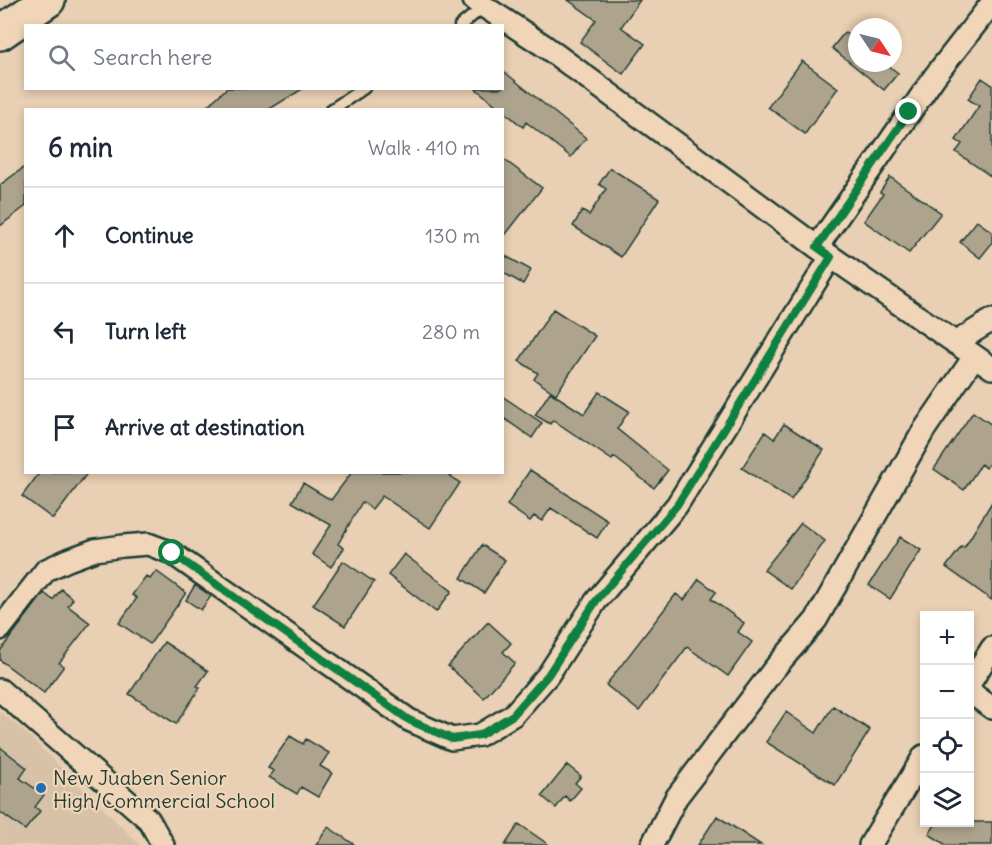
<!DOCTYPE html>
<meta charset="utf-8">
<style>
:root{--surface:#fff;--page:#f6f6f7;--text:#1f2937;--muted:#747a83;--line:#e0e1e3}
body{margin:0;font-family:Delius,sans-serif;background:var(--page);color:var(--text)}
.controls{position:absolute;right:18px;bottom:18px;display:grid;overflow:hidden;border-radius:0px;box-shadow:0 3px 9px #0003}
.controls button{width:54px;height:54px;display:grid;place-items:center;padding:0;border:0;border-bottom:2px solid var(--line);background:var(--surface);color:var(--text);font:30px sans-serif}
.compass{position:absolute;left:848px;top:18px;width:54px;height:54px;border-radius:50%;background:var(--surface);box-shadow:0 3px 9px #0003;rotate:125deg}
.stop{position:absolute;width:18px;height:18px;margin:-14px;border:4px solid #0b8043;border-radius:50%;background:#fff}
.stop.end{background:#0b8043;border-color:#fff;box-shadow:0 2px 6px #0008}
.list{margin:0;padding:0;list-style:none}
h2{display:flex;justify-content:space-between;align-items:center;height:78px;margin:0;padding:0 24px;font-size:26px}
h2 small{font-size:20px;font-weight:400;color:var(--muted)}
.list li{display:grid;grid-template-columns:39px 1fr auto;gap:18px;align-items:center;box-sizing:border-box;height:96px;padding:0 24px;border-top:2px solid var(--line)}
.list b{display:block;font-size:22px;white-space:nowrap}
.list em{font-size:20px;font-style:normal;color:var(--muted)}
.icon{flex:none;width:33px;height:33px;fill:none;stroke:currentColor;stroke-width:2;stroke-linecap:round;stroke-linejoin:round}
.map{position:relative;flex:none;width:992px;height:845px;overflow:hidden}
.search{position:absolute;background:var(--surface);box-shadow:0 3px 9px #0003;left:24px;top:24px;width:480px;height:66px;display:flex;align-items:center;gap:15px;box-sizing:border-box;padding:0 21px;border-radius:0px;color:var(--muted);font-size:22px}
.panel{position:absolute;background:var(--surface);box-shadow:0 3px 9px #0003;left:24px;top:108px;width:480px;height:366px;border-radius:0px}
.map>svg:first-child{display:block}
</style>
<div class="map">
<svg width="992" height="845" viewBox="0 0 992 845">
<rect width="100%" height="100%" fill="#e9cfb3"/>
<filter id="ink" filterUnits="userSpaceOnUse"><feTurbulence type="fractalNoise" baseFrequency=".0167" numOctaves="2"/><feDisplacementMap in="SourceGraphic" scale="12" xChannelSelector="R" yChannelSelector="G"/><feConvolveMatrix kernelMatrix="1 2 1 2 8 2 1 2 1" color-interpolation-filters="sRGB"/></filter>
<g filter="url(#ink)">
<path fill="#d7c2a8" d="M0,712L24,731L140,845H0Z"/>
<path fill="#aea48e" stroke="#1f3d34" stroke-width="1.5" d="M568,0H640L621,27L645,44L623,74L580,42L596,20Z
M845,32L857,41V63H885L898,73L884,90L832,48Z
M802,61L838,88L805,134L768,107Z
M502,70L586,138L571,157L526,122L523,127L475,88H502Z
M982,78L992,85V177L956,152L962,144L956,140L979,106L968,99Z
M227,88H304L268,110H203Z
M502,158L542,188L502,239Z
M26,166V206L0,226V185Z
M610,168L659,199L621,257L573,226L582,211L589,215L606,189L599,184Z
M890,177L941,213L909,253L864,221L883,194L880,192Z
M977,221L992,232V243L980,258L960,242Z
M502,254L531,270L523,284L502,272Z
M553,309L595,336L556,394L534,379L538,373L519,361Z
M550,392L584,414L599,392L629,411L617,429L668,470L654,488L614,457L612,460L553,420L550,424L535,415Z
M502,396L542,423L532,438L502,417Z
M973,412L992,425V460L986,468L981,464L964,490L934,469Z
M784,424L824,450L791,500L742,468L765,432L774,439Z
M530,470L608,521L597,538L551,508L542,521L534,516L530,521L507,505Z
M40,472H88L53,519L22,496Z
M352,472H445L460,483L430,528L382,496L372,509L362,502L338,544L344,548L331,567L312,554L331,525L292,502L303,483L331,500Z
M992,502V600L946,567L962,546L964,548Z
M801,523L825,541L791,589L764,570Z
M900,537L921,550L890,599L869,585Z
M482,545L505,560L484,593L461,578Z
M404,554L452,591L436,612L388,575Z
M343,561L374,582L345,626L313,605Z
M156,571L186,593L150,644L119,623L137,598L132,595L146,576L150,579Z
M699,579L716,592L711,599L744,623L738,632L752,642L728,676L687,647L639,711L606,685L676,594L684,600Z
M195,585L211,596L201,610L186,600Z
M61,589L73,599L68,606L90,623L59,663L64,666L44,693L0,660V651L44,593L53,600Z
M488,622L511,643L503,652L515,663L484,698L448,666Z
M164,642L208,671L197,686L200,688L176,724L129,694Z
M833,706L870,730L835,785L766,742L786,712L816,733Z
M290,736L303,744L306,739L329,753L320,766L332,773L318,797L301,787L297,794L269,777L274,771L268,768Z
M0,747L27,768L20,778L44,795L35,807L40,811L25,830L0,812Z
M567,765L581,776L575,783L581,788L570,801L565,796L556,808L542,796Z
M717,816L761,845H698Z
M937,822H992V845H946L929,834Z
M519,824L549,845H505Z
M328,827L355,845H316Z"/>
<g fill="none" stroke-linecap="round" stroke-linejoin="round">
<g stroke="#1f3d34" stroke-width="15">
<path id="service" d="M460,26L483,7
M331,110L364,88"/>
</g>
<g stroke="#1f3d34" stroke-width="26">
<path id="minor" d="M474,0L543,45L817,247L992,368
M817,247L935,76L992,3
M955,343L992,320
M0,629L46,570L68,560L95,550L123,546L148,544L172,553L409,720L452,739L480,735L513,715L548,675L596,601L677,505L831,257
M970,683L992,648
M0,690L149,820L163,845
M970,692L992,708
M652,845L676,798L774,669L816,620L924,430L974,357
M870,845L924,756"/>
</g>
<g stroke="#1f3d34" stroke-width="38">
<path id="trunk" d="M0,33L48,0"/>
</g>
<use href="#service" stroke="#f1d5b8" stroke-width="10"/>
<use href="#minor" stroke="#f1d5b8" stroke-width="21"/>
<use href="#trunk" stroke="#f1d5b8" stroke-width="33"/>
</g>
</g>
<g fill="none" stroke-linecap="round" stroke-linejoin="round" filter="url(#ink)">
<path stroke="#0b8043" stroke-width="8" d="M172,553L409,720L452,739L480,735L513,715L548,675L596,601L677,505L831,257L817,247L909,112"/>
</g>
<circle fill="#1f6fb2" stroke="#f1d5b8" stroke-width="2" cx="41" cy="788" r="6"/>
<g text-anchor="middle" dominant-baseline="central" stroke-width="4.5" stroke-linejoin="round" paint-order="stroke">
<g font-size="20" fill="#1f3d34" stroke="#f1d5b8" text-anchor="start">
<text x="53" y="777">New Juaben Senior<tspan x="53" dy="23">High/Commercial School</tspan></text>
</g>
</g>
</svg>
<div class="controls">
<button>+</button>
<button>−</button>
<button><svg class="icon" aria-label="locate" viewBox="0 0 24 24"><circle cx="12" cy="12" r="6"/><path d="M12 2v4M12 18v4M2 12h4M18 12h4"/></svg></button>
<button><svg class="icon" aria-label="layers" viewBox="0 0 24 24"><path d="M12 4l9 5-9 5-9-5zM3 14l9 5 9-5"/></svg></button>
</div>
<svg class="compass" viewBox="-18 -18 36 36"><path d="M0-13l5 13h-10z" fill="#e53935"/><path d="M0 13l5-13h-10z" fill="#747a83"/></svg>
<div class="stop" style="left:172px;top:553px"></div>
<div class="stop end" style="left:909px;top:112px"></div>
<div class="search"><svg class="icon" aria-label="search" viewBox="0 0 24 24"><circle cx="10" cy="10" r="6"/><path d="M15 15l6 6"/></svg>Search here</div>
<section class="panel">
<h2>6 min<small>Walk · 410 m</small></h2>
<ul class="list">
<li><svg class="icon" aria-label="ahead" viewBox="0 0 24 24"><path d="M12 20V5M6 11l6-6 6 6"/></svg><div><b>Continue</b></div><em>130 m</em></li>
<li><svg class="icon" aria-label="left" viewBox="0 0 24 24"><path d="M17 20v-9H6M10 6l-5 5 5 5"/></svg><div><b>Turn left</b></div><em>280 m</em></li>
<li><svg class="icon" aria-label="arrive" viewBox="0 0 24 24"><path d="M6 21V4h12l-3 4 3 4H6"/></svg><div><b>Arrive at destination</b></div></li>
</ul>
</section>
</div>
